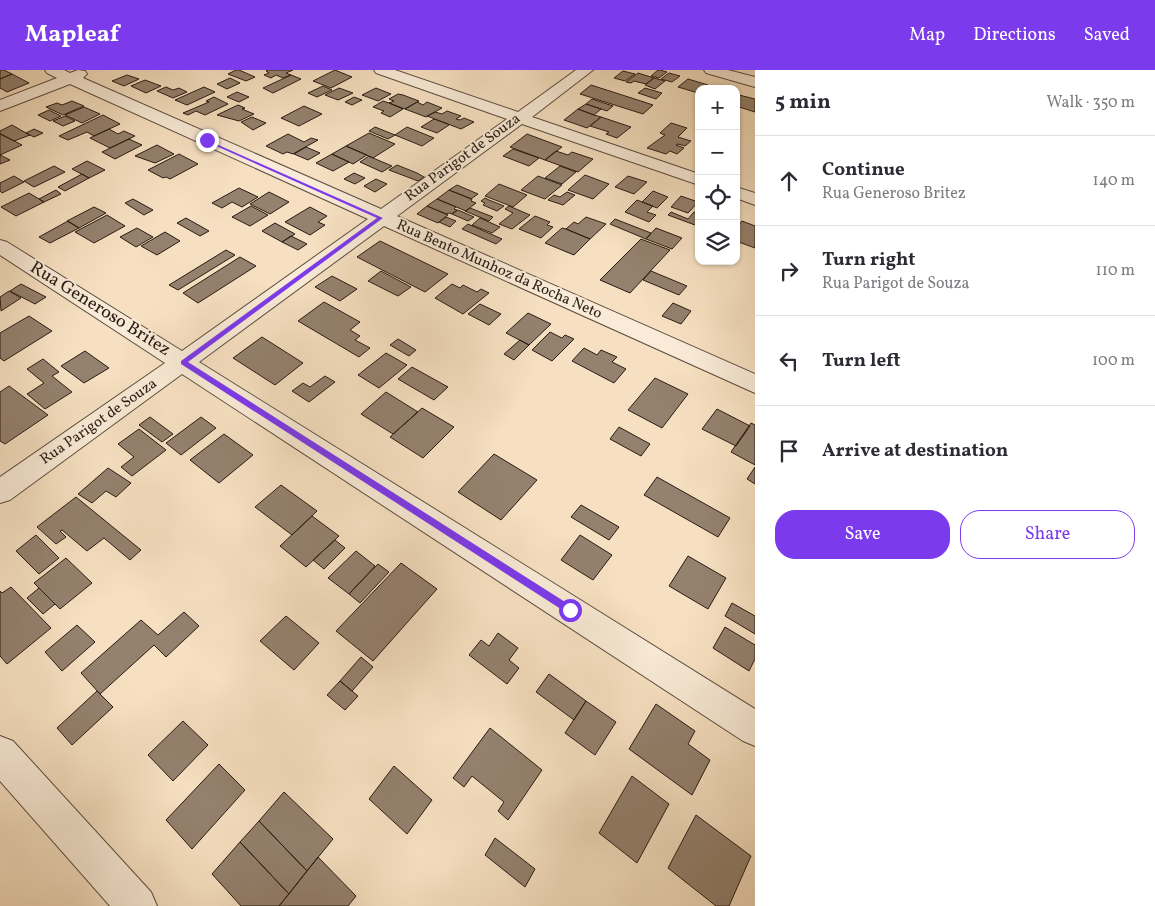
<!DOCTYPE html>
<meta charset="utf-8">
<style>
:root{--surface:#fff;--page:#f2f2f3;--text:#2b2b33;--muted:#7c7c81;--line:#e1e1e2;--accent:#7c3aed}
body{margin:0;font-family:Vollkorn,serif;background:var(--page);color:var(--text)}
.controls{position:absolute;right:15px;top:15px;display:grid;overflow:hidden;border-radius:10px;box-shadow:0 1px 4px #0004}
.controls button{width:45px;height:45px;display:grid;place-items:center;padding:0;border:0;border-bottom:1px solid var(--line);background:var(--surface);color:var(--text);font:25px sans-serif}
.stop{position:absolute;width:15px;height:15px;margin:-11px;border:4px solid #7c3aed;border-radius:50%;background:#fff}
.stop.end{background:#7c3aed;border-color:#fff;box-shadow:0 1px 5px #0008}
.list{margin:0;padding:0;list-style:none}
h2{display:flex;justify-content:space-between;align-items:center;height:65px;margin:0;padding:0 20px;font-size:21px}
h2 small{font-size:16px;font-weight:400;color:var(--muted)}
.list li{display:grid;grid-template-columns:32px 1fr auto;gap:15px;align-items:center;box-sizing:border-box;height:90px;padding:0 20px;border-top:1px solid var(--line)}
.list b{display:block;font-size:19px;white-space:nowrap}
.list p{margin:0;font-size:16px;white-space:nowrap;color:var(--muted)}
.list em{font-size:16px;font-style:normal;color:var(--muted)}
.actions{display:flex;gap:10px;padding:15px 20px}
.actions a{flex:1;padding:11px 0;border:1px solid var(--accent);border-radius:20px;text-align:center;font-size:18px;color:var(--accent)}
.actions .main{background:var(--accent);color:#fff}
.icon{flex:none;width:28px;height:28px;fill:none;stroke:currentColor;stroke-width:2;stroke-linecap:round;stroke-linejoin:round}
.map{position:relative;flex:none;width:755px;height:836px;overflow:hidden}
header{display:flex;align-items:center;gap:30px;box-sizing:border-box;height:70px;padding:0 25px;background:var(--accent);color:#fff}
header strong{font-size:24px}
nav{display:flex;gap:28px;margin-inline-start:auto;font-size:18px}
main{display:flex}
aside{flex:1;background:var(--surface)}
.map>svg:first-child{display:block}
</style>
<header>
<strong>Mapleaf</strong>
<nav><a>Map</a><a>Directions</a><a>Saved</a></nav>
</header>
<main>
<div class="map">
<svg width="755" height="836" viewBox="0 0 755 836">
<rect width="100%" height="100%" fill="#f6e0c1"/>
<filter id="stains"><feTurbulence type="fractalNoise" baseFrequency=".004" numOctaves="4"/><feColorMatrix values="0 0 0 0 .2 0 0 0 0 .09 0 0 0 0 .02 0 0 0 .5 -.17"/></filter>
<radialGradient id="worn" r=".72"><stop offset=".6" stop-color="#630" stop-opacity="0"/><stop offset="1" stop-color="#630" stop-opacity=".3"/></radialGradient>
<path fill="#94816e" stroke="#2a1b14" d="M0,0H4L12,4L0,9Z
M236,0H239L255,7L246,11L228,4Z
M268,0H293L286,3L291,5L283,8L276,5L271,8L264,5L269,3L266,1Z
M335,0L352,7L331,18L313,11Z
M658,0H660L667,2L659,8L651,6Z
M623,1L635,4L625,11L614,8Z
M638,3L654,8L646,14L634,11L631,13L626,12Z
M669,3L680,6L672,12L661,9Z
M12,4L29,13L7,22L0,18V9Z
M127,5L139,9L124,16L112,11Z
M291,5L301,9L273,23L263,18Z
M230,8L240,13L227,19L217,14Z
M654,8L665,11L655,19L645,15Z
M688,9L708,15L703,19H699L698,23L678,17Z
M145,10L161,16L146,23L131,16Z
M591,15L644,32L653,35L643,44L580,24Z
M323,16L332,20L317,27L308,23Z
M166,17L173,20L179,18L187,22L173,28L157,21Z
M204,17L215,22L187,35L175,30Z
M339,18L353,23L338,30L325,25Z
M376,18L391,24L378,31L362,25Z
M645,18L662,23L656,29L638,23Z
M237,22L249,27L239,32L227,27Z
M398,24L403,25L419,31L405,39L389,33L394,31L389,29Z
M739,25L755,29V42L736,36V27Z
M214,27L228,34L205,45L196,41L188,45L183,43L209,32L206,31Z
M354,27L362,30L352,35L345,32Z
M592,29L613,36L607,41L586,34Z
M72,31L84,36L63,45L46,37L57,33L62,35Z
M383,31L389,33L403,39L390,47L381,43L384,41L373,37Z
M417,32L423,35L427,32L442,38L426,47L405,39Z
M586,34L601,39L594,45L578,39Z
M238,35L245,38L242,39L254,44L239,51L217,45Z
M304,36L322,44L299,56L281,48Z
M84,37L100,44L82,53L65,45Z
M578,39L594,45L601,47L587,58L564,50Z
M49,40L61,46L50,51L38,45Z
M447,41L461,46L456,49L460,50L464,48L474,52L461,59L427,46L435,42L442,44Z
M103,45L120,54L94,66L87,62L68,70L59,66Z
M65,46L75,51L63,56L53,51Z
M252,47L266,53L253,60L241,52Z
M601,47L631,57L617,68L606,64L609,62L590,56Z
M434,49L448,54L449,55L437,63L421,57Z
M671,53L687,58L678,67L691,71L685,76L678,74L676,75L684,78L677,84L670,81L666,84L647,78L665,65L660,63Z
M12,55L26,63L30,65L14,71L0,64V61Z
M375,57L395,65L388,69L369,61Z
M407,57L434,68L422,76L395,65Z
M34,59L43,63L34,67L26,63Z
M109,59L118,64L124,61L135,66L110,78L90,68Z
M369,63L395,74L373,88L346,76Z
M1,64L22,75L0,85L10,90L0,94V65Z
M288,64L304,72L311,68L318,70L293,84L287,82L283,84L266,76Z
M527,64L562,77L545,90L510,77Z
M129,69L142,75L115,89L102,82Z
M157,75L174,84L155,93L135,86Z
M346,76L367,85L353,94L332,84Z
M306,77L320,83L308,90L294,84Z
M513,79L539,88L529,96L503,86Z
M556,81L568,85L572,82L593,89L578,102L545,90Z
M179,84L198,94L170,109L166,107L163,108L148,100Z
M332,84L349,92L333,101L316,93Z
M369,86L373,88L392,96L382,102L360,92Z
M87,91L105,100L89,108L72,99Z
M397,95L417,103L424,107L418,111L389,100Z
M54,96L65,102L34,117L24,111Z
M560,96L576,102L562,114L545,108Z
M354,103L365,108L355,114L344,109Z
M82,104L89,108L65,121L58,117Z
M585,105L609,114L593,129L568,120Z
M14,106L24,112L2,123L0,121V113Z
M538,106L562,115L545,129L521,120Z
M628,106L647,112L634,124L615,117Z
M376,109L387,114L375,122L364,116Z
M499,114L527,125L513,137L485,126Z
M457,115L478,124L471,129L449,120Z
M239,118L258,127L242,137L232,132L222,138L212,133Z
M56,120L61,124L44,132L39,129Z
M449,120L472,129L471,131L476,133L466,141L437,129Z
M653,121L668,127L657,138L642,132Z
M269,122L289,132L270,144L250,134Z
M567,122L575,125L563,135L548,130L554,125L560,127Z
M29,123L44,132L16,146L1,137Z
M681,126L698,132L688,143L671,137Z
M485,128L489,130L504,136L497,141L483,135L485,133L481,131Z
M133,129L153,140L144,145L125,133Z
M437,129L456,137L454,139L457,140L452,144L449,143L446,144L427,136Z
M637,130L653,136L647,142L656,145L649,152L625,142Z
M251,136L268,145L250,156L232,147Z
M427,136L446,144L448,145L438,153L417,144Z
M509,136L530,145L512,159L499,154L513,143L505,139Z
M94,137L106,143L79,158L67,151Z
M310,137L327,146L318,152L325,155L310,165L285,152Z
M470,138L493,147L489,151L465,141Z
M458,140L474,147L468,151L452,144Z
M671,142L688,149L694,142L699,144V151L695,155L668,145Z
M107,145L125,156L94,173L75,162Z
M535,146L550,152L547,155L553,157L541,168L519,159Z
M446,147L456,151L450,157L439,152Z
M586,147L606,154L590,169L566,159L574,152L578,154Z
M186,148L209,161L200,166L177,153Z
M480,148L500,157L492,163L472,155Z
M615,149L651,163L646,169L610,154Z
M68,151L79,158L50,173L39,167Z
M742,151L755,156V178L736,171V158Z
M275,153L295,164L282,172L262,161Z
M468,154L502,169L496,174L462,159Z
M137,158L153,167L136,177L120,167Z
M562,158L566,159L590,169L574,185L545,173Z
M656,158L682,168L672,179L646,169Z
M165,162L180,171L157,185L141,176Z
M291,166L307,174L298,180L282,172Z
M641,169L670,180L630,223L600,210Z
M380,171L448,204L425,222L357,187Z
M226,180L235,185L178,220L169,215Z
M240,187L256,196L198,233L183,223Z
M381,201L411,217L398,226L368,211Z
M651,201L687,216L679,225L643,210Z
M332,206L357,219L340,231L315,217Z
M21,214L46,227L35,234L10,221Z
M452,214L460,218L463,215L477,222L481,219L489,223L463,244L435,228Z
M9,221L21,228L1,241L0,227Z
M324,232L360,252L350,260L360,266L355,270L370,278L359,287L298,251Z
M673,233L691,241L681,254L662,246Z
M480,234L501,244L489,255L468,244Z
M528,243L551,254L529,275L506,263Z
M29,246L52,261L4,291L0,288V263Z
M550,262L562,268L565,265L574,269L552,291L532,280Z
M262,267L303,293L275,315L233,288Z
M398,269L416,280L409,286L390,275Z
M520,270L529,275L514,290L504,284Z
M584,278L597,285L601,280L617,287L612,292L626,299L614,313L572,291Z
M85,281L109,298L84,313L61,296Z
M386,283L407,295L379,318L358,305Z
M43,289L59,302L52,306L72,322L45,339L27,324L44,313L27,299Z
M412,297L448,317L434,330L398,309Z
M325,306L335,312L309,332L292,321L303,313L310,317Z
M655,308L688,324L662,358L628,340Z
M9,316L48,345L5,374L0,371V322Z
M386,322L418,342L393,364L361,344Z
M422,338L454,357L423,388L390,367Z
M717,339L750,356L736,376L702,359Z
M150,347L173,364L162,372L139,355Z
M201,347L216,358L181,385L166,373Z
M751,353L755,355V395L731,382Z
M619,357L650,374L641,386L610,369Z
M139,359L166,380L132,406L121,397L134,387L118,374Z
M224,364L253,385L219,413L190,390Z
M494,384L537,410L501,450L458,422Z
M755,397V414L747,409Z
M108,398L131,413L116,427L106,421L92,433L78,424Z
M657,407L730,448L718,467L644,425Z
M281,415L317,441L292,465L255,437Z
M76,427L141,480L130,490L104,468L87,481L62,460L60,461L66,467L56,474L37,457Z
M581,435L619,457L609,470L571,447Z
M312,446L339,466L306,497L280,476Z
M36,465L59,488L39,504L16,481Z
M580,465L612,485L593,510L561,490Z
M335,470L345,478L324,499L313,490Z
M356,481L375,496L349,524L328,508Z
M688,486L726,508L708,539L669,516Z
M66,488L92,513L60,539L34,513Z
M401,493L437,519L373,591L336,561Z
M378,494L389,502L360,533L349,524Z
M11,517L51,558L7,594L0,586V521L2,523Z
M39,518L55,534L43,544L27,528Z
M732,533L755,546V564L725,546Z
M184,542L199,556L166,587L154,575L100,624L81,603L141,550L158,565Z
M286,546L319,573L294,600L260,571Z
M77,555L95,572L62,601L45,582Z
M725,557L755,575V589L749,601L713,578Z
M498,563L518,578L509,590L519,598L507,614L469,585L481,570L489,576Z
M361,587L373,597L352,621L340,611Z
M549,604L586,631L574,650L536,622Z
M340,611L358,626L345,640L327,625Z
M97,621L113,637L72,675L57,658Z
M586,631L616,652L595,685L565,663Z
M656,634L695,661L688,674L710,690L692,725L629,679Z
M183,651L208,675L173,711L148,685Z
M490,658L542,700L508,750L498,741L504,732L472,706L464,717L453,708Z
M219,694L245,720L192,779L166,750Z
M394,696L432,730L407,764L369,729Z
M632,706L669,734L637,793L599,763Z
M284,722L333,769L307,801L259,751Z
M696,745L751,786L729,836H716L668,798Z
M259,751L307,801L289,824L240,772Z
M495,768L535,799L525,817L485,785Z
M240,772L289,824L279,836H241L212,804Z
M318,787L356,826L348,836H279Z"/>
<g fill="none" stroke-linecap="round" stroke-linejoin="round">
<g stroke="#5d4c3f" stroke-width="2">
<path id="minor" d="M45,0H64L70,3L78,0L85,1L87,4L83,8L381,139L507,49L376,3L374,0H395L518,42L576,0H593L532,47L699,104V115L522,54L397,146L755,304V323L384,156L199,292L755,639V676L743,671L182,304L10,430L0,433V407L165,293L0,185V170L7,172L182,281L368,149L70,14L0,41V30L57,8L47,3Z
M704,0H728L755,7V17L706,3Z
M736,117L755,123V135L736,128Z
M0,666L13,671L151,822L157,836H110L0,711Z"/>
</g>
<use href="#minor" fill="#f9ebd7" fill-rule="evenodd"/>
</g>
<path fill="#7c3aed" d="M205,69L383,148L188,292L573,537V543H567L181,294V291L377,148L205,71Z"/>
<g text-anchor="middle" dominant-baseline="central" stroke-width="4" stroke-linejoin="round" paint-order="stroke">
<g font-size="15" fill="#2a1b14" stroke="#f9ebd7">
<text transform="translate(463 88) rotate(-36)">Rua Parigot de Souza</text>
<text transform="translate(499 200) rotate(24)">Rua Bento Munhoz da Rocha Neto</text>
<text transform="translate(99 352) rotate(-35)">Rua Parigot de Souza</text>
</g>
<g font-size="18" fill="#2a1b14" stroke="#f9ebd7">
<text transform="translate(100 239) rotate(32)">Rua Generoso Britez</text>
</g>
</g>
<rect width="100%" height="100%" filter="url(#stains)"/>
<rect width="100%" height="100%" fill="url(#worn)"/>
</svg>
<div class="controls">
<button>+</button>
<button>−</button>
<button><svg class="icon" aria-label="locate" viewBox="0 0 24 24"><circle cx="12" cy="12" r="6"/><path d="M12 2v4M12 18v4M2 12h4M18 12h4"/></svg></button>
<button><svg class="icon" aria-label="layers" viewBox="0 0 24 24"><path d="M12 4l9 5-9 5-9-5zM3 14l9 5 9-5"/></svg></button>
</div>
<div class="stop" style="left:570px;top:540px"></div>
<div class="stop end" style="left:207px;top:70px"></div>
</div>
<aside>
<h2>5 min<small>Walk · 350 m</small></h2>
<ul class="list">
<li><svg class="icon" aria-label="ahead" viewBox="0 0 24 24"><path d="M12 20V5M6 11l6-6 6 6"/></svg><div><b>Continue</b><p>Rua Generoso Britez</p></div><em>140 m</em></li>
<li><svg class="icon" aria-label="right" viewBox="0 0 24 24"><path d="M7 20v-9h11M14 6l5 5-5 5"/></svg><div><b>Turn right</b><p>Rua Parigot de Souza</p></div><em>110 m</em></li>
<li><svg class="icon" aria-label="left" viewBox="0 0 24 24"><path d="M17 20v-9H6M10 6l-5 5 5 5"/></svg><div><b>Turn left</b></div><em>100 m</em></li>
<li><svg class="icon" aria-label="arrive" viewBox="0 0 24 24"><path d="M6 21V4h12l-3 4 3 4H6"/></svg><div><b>Arrive at destination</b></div></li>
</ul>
<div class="actions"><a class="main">Save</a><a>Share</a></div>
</aside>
</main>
